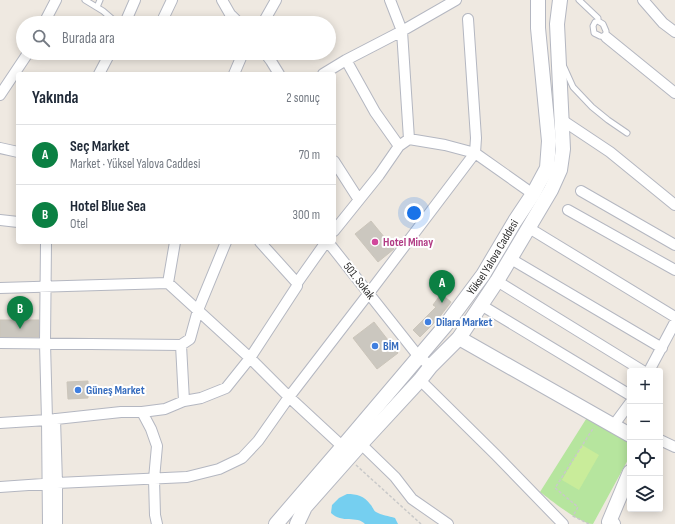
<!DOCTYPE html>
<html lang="tr">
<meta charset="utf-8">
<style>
:root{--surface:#fff;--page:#f2f2f3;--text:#1f2937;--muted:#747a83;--line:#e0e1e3;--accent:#0b8043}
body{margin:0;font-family:"Sofia Sans Condensed",sans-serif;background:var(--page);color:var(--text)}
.controls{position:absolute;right:12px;bottom:12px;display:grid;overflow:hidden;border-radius:4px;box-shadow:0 2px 10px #0003}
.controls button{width:36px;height:36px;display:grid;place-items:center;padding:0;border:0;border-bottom:1px solid var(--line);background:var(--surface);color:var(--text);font:20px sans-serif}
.you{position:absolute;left:414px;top:213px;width:14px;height:14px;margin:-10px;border:3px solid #fff;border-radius:50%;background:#1a73e8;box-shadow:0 0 0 6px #1a73e833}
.badge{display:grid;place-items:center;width:26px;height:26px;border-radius:50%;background:var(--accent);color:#fff;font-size:13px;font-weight:700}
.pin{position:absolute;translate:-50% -33px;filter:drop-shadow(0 1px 2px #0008)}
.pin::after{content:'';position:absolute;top:21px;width:14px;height:12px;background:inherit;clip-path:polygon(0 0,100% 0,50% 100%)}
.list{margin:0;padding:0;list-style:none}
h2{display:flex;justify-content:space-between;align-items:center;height:52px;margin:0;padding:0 16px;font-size:17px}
h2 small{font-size:13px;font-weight:400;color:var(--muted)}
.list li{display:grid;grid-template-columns:26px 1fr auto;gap:12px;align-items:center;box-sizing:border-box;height:60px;padding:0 16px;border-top:1px solid var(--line)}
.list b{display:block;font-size:15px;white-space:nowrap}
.list p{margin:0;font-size:13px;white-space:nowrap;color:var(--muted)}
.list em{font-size:13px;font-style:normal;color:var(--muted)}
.icon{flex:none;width:22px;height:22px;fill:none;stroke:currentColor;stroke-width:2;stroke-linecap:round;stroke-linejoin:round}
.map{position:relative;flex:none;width:675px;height:524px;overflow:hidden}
.search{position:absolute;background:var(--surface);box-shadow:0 2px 10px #0003;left:16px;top:16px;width:320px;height:44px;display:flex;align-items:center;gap:10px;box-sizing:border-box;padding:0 14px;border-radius:22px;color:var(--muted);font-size:15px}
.panel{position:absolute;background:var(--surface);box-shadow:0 2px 10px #0003;left:16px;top:72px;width:320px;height:172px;border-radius:4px}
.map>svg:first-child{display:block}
</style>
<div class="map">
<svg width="675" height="524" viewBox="0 0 675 524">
<rect width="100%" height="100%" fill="#efe9e1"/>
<path fill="#b6e59e" d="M588,416L630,442V456L593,524C580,524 551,500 540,492Z"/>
<path fill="#c9ec9a" d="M582,445L599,455L579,490L562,480Z"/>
<path fill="#75cff0" d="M347,494C357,494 364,496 370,504C373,507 373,510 376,512C381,515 389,516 395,518L398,524H365C357,515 342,524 331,513L332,505L339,498Z"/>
<path fill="#cbc7bf" stroke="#cbc5ba" d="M371,221L394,249L378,262L355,234Z
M441,294L451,302L438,319L420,337L413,330L436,307L433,305Z
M0,320H39V337H0Z
M374,322L398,353L377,369L353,338Z
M88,381V398L68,399L67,382Z"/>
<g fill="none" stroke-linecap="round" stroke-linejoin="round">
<g stroke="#b4b7c1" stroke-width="7">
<path id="lane" d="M85,0L103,11L117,23
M579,0L598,18V21L603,24L606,31V37L600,36L594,33L593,26L595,22L598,21
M97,7L100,0
M564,67L573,87L592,107L608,120L627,133"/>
</g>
<g stroke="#b4b7c1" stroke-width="12">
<path id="street" d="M222,0L230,14L239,23
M390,0L402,31L409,139
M643,0L663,23L675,32
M162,21L172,0
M44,23L56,0
M125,23L135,0
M263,23L276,0
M606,37L675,93
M265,53L271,61L279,74
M346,60L375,112L399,146
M99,74L110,53
M234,74L243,53
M323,74L346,60L402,31L456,0
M0,95L28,53
M562,120L610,152L675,205
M0,148L18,152
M334,161L359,200
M581,191L675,245
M568,210L675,270
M0,220L18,222
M529,228L675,317
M334,231L379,175L399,146L409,139L445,145L475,153L533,194
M46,242L45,343L47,420L48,524
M260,242L297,283
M326,242L297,283V286L250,358L289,397L343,447
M328,242L419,357L431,366
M511,259L662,348
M497,281L643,371
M168,283L175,242
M0,288L168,283L250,358L226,388L201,398L184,401L165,409L142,412H121L47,420L0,423
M481,305L630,395
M0,343L181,345L190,339L198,310L226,242
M181,345L184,401
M649,371L675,322
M420,380L496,455L563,524
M142,412L151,429L157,446L154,479L155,515L157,524
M55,419L57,483V524
M613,426L630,403
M660,440L675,447
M361,444L395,477L412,499L448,524
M0,487L57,483L187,477L219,469L242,458L258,441L289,397L369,293L475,153L476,138L468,19"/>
</g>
<g stroke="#b4b7c1" stroke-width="16">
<g id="secondary">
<path d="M459,338L630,435"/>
<path id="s1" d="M276,524L350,438L445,326L483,275L515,221L533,194L547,168L549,141L538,28V0"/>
<path d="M297,524L305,507L359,446L420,380L431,366L459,338L497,281L551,190L560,170L563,149L557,24L560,0"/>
<path d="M613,524L609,522L630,472"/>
</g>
</g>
<path stroke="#c9c9c9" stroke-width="1.5" stroke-dasharray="3 2" stroke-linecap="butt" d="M356,465L421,524
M589,524L573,516L578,507L555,488L594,427"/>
<use href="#lane" stroke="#fff" stroke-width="5"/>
<use href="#street" stroke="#fff" stroke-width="10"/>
<use href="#secondary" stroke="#fff" stroke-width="14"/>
</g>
<circle fill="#d1479c" stroke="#fff" stroke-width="1.5" cx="375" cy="242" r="4"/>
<g fill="#3f7fe0" stroke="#fff" stroke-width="1.5">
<circle cx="428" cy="322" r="4"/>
<circle cx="375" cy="346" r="4"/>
<circle cx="78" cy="390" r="4"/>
</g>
<g text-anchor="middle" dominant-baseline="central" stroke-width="4" stroke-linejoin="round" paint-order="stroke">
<g font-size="12" font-weight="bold" fill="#b23c85" stroke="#fff" text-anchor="start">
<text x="383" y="242">Hotel Minay</text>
</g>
<g font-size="12" fill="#2e2e2e" stroke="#fff">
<text stroke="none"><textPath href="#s1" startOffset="344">Yüksel Yalova Caddesi</textPath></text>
<text transform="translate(359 281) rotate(52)">501. Sokak</text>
</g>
<g font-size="12" font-weight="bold" fill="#366cbe" stroke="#fff" text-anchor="start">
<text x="436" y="322">Dilara Market</text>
<text x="383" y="346">BİM</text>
<text x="86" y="390">Güneş Market</text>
</g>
</g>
</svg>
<div class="controls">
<button>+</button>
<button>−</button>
<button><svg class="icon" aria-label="locate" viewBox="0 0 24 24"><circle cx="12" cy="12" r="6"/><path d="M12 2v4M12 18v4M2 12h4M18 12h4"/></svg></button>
<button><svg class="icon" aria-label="layers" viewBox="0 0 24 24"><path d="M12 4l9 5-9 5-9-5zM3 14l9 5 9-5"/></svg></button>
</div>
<div class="you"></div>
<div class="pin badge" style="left:442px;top:303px">A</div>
<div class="pin badge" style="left:20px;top:329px">B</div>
<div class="search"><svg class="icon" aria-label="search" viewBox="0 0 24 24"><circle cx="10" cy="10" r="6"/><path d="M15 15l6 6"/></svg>Burada ara</div>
<section class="panel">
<h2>Yakında<small>2 sonuç</small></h2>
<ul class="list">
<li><span class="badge">A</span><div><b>Seç Market</b><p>Market · Yüksel Yalova Caddesi</p></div><em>70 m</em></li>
<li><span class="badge">B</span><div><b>Hotel Blue Sea</b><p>Otel</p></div><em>300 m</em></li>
</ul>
</section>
</div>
